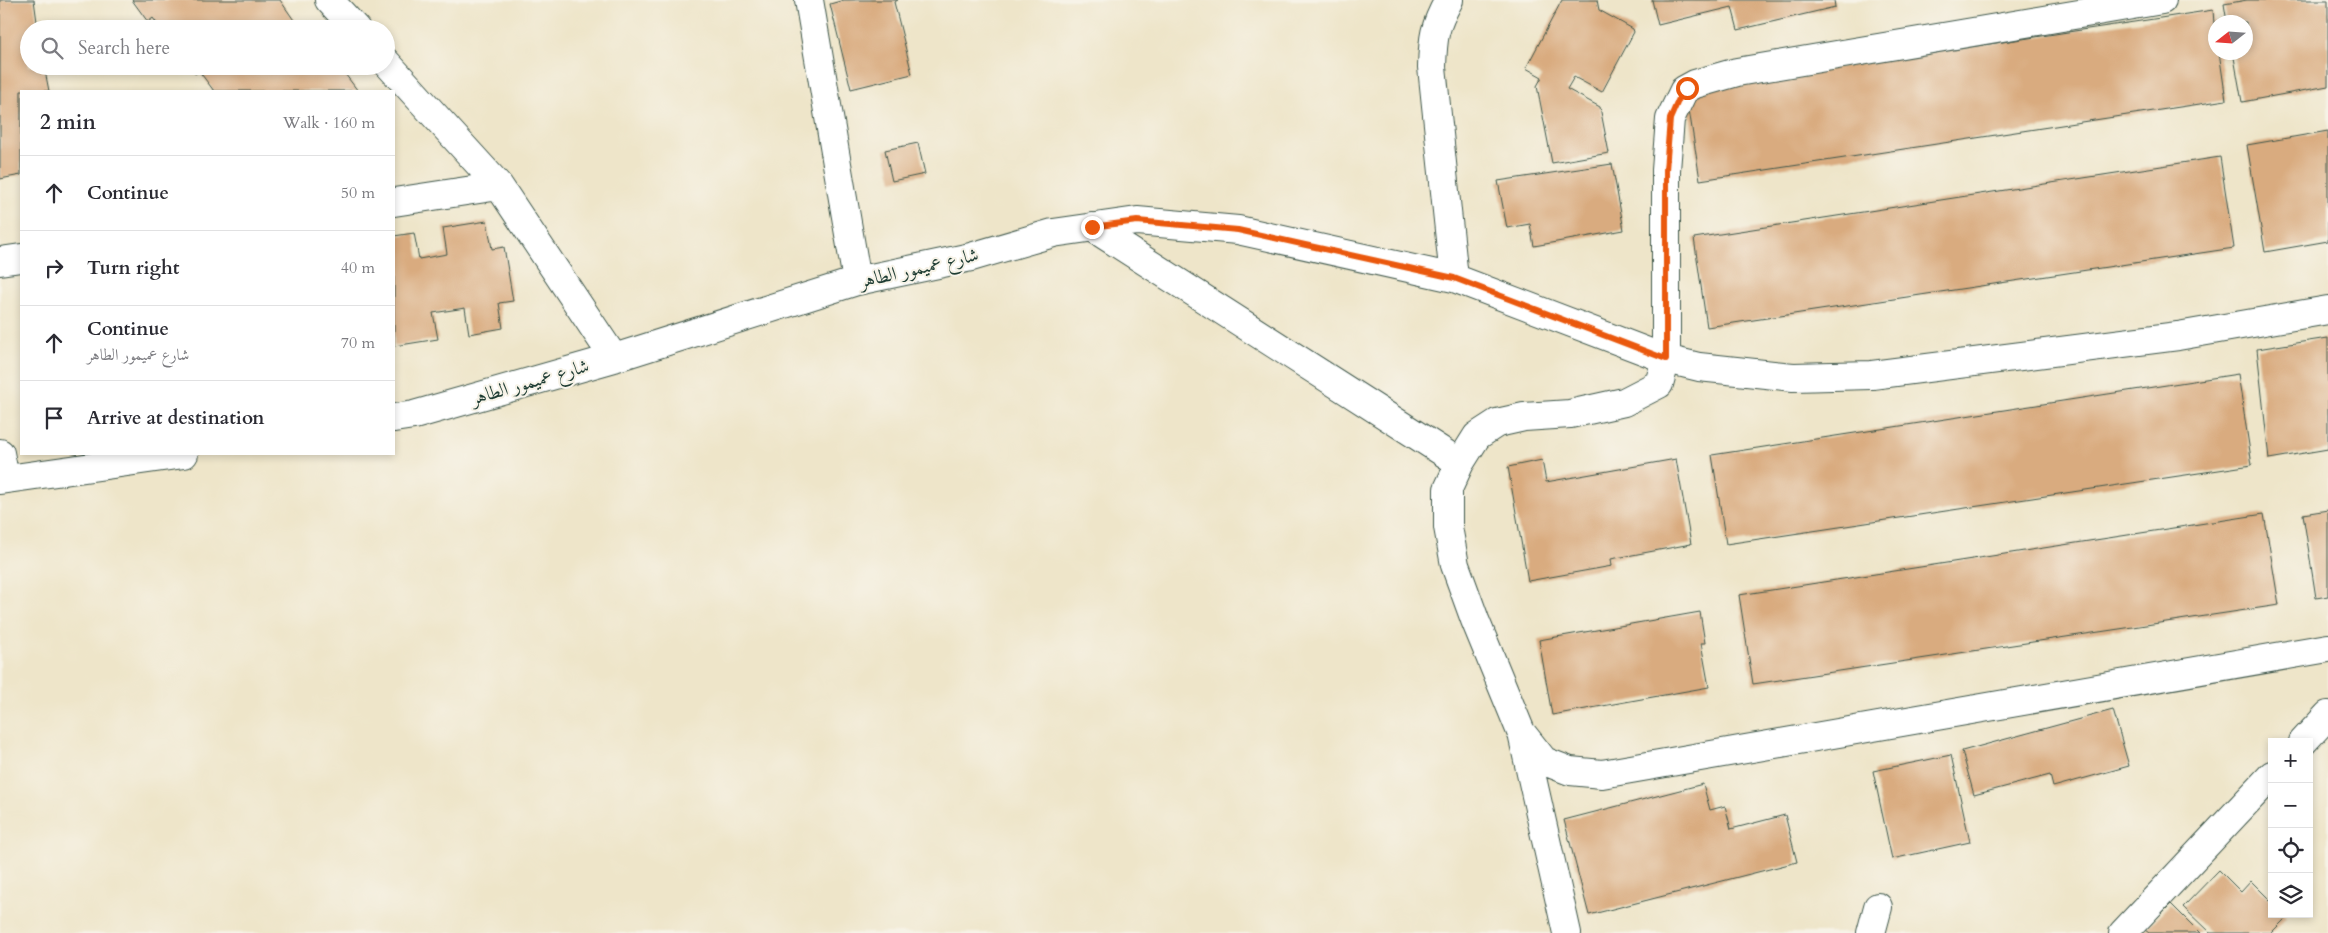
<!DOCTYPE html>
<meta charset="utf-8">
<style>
:root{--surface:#fff;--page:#f7f7f7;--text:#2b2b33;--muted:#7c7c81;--line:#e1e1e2}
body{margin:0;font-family:Cardo,Amiri,serif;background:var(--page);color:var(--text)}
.controls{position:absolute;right:15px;bottom:15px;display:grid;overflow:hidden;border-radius:0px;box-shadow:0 2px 8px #0003}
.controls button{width:45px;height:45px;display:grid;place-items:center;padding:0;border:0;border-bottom:1px solid var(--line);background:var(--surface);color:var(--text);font:25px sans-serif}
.compass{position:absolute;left:2208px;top:15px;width:45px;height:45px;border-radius:50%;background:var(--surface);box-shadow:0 2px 8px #0003;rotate:253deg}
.stop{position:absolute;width:15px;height:15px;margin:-11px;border:4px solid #ea580c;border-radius:50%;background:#fff}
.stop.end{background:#ea580c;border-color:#fff;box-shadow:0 1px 5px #0008}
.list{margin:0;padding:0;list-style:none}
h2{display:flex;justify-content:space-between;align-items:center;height:65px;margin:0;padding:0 20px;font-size:21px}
h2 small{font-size:16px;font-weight:400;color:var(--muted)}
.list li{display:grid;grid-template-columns:32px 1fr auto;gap:15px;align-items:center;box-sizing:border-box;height:75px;padding:0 20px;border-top:1px solid var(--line)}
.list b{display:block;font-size:19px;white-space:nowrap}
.list p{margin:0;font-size:16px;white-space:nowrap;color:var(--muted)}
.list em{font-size:16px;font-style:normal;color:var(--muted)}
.icon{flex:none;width:28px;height:28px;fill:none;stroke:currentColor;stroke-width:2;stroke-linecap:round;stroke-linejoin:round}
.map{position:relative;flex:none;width:2328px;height:933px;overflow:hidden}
.search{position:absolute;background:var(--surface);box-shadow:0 2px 8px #0003;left:20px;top:20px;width:375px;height:55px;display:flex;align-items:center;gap:12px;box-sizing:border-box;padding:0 18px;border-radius:28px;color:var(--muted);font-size:19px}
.panel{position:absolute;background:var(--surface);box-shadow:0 2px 8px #0003;left:20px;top:90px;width:375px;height:365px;border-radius:0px}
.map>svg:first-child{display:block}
</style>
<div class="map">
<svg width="2328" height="933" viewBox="0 0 2328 933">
<rect width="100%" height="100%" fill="#f7f3e8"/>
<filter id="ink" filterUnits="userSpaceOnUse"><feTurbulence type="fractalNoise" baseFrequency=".02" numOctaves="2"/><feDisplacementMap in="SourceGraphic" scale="10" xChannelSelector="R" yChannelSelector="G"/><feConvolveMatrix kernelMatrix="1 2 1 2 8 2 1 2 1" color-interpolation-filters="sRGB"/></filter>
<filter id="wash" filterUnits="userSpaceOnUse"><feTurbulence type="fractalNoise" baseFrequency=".0096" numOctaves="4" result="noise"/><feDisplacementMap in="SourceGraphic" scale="20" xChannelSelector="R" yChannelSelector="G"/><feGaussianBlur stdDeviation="1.12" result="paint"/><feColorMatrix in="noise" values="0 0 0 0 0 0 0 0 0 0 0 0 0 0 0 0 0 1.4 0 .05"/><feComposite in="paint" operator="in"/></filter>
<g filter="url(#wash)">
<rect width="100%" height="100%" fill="#eee5c9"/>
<g id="blocks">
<path fill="#d9ab7f" d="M0,0H34L38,29H29V66H44L49,91H21V175L0,179Z
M132,0H280L300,29H161L153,18L148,22Z
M844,0H898L894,2L912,74L851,89L830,4Z
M1562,0H1597L1599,10L1633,29L1634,32L1602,92L1574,77L1567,89L1600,107L1609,153L1552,163L1537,86L1542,77L1526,68Z
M1652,0H1834L1835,7L1738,30L1732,7L1658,25Z
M2247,0H2328V86L2242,102L2233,52H2246V22H2227L2224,4Z
M2213,10L2216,52H2219L2226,100L1700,180L1686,90Z
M189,66H339L358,91H214L199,71L195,74Z
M2328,131V241L2265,252L2247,145Z
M918,143L925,174L892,181L885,150Z
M2220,157L2234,248L1707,327L1694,238Z
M1612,164L1624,230L1534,246L1530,224L1507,228L1498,181Z
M487,221L492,249L504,247L513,301L499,303L503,328L469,334L465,308L433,313L438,339L394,346V236L414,233L419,259L447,254L443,228Z
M2328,338V449L2269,459L2257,349Z
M2238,374L2252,465L1726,544L1712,455Z
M1676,459L1691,544L1611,559L1612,566L1528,581L1508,467L1542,460L1546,482Z
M2328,510V596L2316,598L2303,514Z
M2264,514L2279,605L1753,684L1739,595Z
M1700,612L1705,643H1701L1709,687L1552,715L1539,640Z
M2113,710L2129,766L2053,787L2050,775L1974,795L1962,751Z
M1951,755L1970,842L1892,859L1873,771Z
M1703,784L1710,810L1725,806L1731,829L1785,815L1797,862L1589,915L1564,820Z
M2219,870L2241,892L2251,881L2272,902V914H2284L2287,917L2271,933H2210L2183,907Z
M2171,904L2200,933H2149L2145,930Z"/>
</g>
</g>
<g filter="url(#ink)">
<use href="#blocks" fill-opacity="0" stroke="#3e564a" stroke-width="1"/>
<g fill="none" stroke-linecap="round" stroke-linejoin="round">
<g stroke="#3e564a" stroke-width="30">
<path id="minor" d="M329,0L356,29
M809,0L857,281
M1449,0C1434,27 1433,37 1432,67L1454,278
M2162,0L1737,72L1695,84L1684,90L1670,119L1666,170V359L1659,384L1624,402L1570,414L1524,417L1497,423L1477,436L1460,463L1448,489V527L1455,565L1475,620L1521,732L1544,761L1570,771L1602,774L2328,648
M386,62L499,186L614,358
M394,202L499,186
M1092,227L1460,463
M0,261L21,258
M394,418L414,415L614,358L857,281L971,257L1053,233L1137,221L1238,230L1454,278L1666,359L1699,367L1793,377L1872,375L2178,336L2328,310
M0,453L5,479
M0,480L184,454
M1523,738L1567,933
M2303,742L2328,715
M1871,933L1878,907
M2123,933L2272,775"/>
</g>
<use href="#minor" stroke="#fff" stroke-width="28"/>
</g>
</g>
<g fill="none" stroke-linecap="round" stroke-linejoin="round" filter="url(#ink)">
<path stroke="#ea580c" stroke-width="6" d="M1092,227L1137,221L1238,230L1454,278L1666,359V170L1670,119L1681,94L1687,88"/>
</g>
<g text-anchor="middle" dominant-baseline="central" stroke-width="4" stroke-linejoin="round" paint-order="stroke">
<g font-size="19" fill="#1f3d34" stroke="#f7f3e8">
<text transform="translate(919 268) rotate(-13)">شارع عميمور الطاهر</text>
<text transform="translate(530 382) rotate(-16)">شارع عميمور الطاهر</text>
</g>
</g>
</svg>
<div class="controls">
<button>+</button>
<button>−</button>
<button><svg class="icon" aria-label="locate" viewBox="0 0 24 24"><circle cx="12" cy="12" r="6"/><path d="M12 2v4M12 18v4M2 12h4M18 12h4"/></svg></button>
<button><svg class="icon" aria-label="layers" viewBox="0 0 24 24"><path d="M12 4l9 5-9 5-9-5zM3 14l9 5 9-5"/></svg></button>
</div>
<svg class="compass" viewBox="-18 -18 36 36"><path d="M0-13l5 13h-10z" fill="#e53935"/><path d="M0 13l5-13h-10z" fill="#7c7c81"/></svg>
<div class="stop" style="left:1687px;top:88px"></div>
<div class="stop end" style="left:1092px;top:227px"></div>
<div class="search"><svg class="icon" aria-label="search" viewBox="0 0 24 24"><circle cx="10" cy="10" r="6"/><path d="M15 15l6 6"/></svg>Search here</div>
<section class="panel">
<h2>2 min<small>Walk · 160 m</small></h2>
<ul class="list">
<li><svg class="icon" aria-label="ahead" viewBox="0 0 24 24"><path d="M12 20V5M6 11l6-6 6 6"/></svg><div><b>Continue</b></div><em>50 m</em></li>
<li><svg class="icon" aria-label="right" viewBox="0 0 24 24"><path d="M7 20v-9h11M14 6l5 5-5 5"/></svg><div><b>Turn right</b></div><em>40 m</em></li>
<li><svg class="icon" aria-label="ahead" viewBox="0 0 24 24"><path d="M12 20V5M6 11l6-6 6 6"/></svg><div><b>Continue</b><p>شارع عميمور الطاهر</p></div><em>70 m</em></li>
<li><svg class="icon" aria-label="arrive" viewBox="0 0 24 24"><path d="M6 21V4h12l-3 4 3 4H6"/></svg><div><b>Arrive at destination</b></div></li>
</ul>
</section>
</div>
